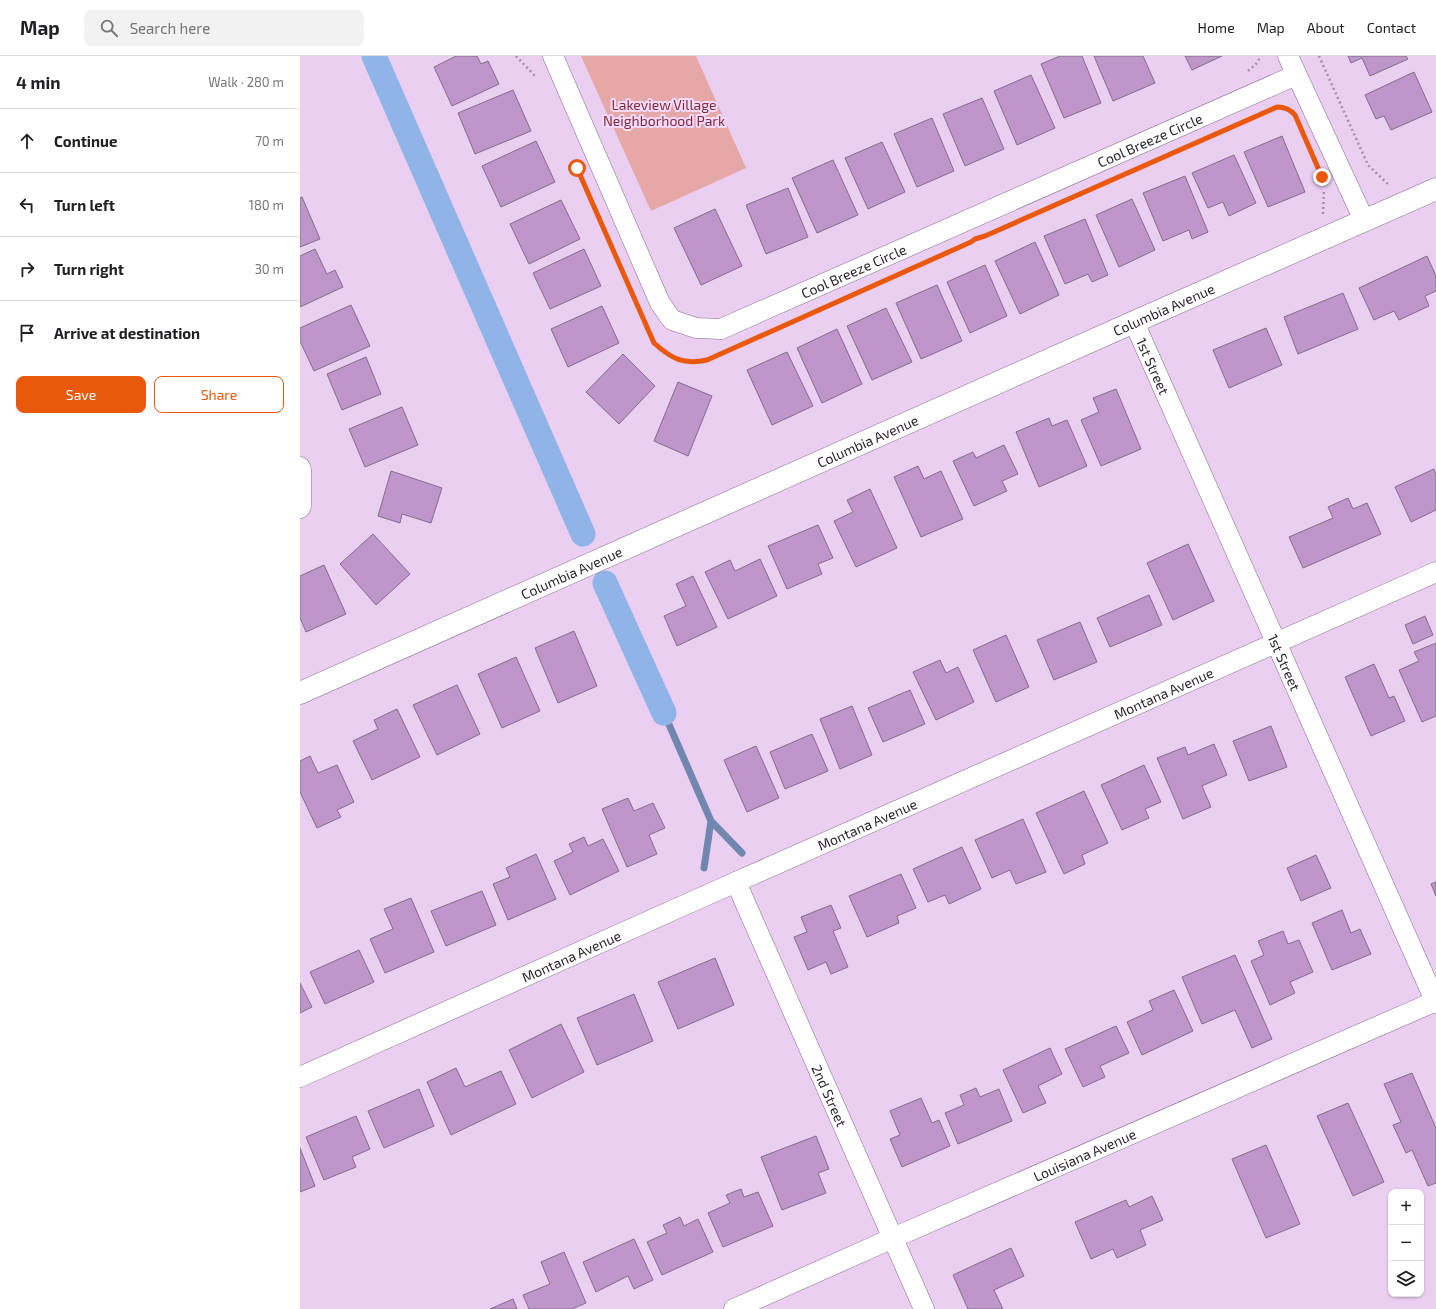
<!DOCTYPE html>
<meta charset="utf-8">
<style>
:root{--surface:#fff;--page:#f2f2f2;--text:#202124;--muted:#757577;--line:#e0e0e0;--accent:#ea580c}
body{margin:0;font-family:"Exo 2",sans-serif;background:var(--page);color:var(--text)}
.controls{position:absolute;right:12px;bottom:12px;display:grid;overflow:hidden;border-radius:8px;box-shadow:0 1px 3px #0004}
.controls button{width:36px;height:36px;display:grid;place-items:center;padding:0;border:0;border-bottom:1px solid var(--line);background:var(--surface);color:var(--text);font:20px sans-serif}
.stop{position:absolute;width:12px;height:12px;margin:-9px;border:3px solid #ea580c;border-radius:50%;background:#fff}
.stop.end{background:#ea580c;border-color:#fff;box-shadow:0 1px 4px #0008}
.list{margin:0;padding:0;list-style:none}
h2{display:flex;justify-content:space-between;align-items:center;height:52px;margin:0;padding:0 16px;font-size:17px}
h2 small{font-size:13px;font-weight:400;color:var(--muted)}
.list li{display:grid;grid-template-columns:26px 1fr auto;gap:12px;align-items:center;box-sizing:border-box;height:64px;padding:0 16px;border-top:1px solid var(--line)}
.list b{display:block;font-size:15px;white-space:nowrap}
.list em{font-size:13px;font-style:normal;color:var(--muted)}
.actions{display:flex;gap:8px;padding:12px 16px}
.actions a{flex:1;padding:9px 0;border:1px solid var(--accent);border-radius:8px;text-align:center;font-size:14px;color:var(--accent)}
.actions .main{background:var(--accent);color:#fff}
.icon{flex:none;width:22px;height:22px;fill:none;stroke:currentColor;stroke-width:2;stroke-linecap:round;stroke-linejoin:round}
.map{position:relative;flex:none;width:1136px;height:1253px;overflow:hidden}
header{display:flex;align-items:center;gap:24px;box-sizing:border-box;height:56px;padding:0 20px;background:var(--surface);border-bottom:1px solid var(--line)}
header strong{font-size:19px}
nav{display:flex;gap:22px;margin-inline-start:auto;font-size:14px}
.search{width:280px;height:36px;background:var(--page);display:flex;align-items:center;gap:10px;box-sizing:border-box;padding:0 14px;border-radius:8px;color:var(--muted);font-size:15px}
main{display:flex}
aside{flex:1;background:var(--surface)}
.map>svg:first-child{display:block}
</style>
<header>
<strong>Map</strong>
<div class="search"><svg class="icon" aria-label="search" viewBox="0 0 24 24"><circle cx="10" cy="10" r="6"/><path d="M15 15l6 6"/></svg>Search here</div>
<nav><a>Home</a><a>Map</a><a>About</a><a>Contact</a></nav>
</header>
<main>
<aside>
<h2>4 min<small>Walk · 280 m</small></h2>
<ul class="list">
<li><svg class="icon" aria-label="ahead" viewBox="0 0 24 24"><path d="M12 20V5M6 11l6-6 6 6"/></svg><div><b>Continue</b></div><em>70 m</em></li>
<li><svg class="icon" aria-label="left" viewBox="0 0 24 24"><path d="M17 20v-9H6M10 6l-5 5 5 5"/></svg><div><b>Turn left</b></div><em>180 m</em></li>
<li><svg class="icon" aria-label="right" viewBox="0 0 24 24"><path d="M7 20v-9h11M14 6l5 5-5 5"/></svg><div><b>Turn right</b></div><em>30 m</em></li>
<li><svg class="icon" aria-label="arrive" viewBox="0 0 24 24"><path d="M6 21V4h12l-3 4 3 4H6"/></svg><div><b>Arrive at destination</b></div></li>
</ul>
<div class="actions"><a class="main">Save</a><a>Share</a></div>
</aside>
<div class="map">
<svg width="1136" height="1253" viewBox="0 0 1136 1253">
<rect width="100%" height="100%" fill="#eacff2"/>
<path fill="#e6a7a7" d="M281,0H396L446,112L351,155Z"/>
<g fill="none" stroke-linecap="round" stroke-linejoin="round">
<path stroke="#7187b0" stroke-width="7" d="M364,657L411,765L442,797
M404,812L411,765"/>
<path stroke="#90b3e8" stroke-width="25" d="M74,0L283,478
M305,527L364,657"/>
</g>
<path fill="#be96c9" stroke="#846c8b" d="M156,0H177L181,8L188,5L199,28L152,50L134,11Z
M760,0H782L801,47L764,62L741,8Z
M794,0H843L855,27L813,45Z
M885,0H922L892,14Z
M1048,0H1106L1108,3L1070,20L1062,2L1051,7Z
M1114,16L1132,56L1091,74L1084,60L1076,63L1065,39Z
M731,19L755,72L717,89L694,35Z
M213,34L231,75L175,98L158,57Z
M682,42L704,93L665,110L643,58Z
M632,62L654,115L617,131L594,78Z
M982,80L1005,136L968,151L944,96Z
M236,85L255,126L201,151L182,110Z
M582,86L605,136L568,153L545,102Z
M934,99L956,147L929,160L923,146L908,152L892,117Z
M533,104L558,159L517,177L492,122Z
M885,120L908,176L892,183L889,174L863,185L843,137Z
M488,132L508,181L466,198L446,149Z
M2,141L20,183L0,191V142Z
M832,143L855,194L819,211L796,159Z
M261,144L280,183L229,208L210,168Z
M415,153L442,210L401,229L374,172Z
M785,163L808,219L792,226L788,218L765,228L744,180Z
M735,186L759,239L720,258L695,205Z
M15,193L27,218L35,214L43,231L0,251V200Z
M284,193L301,230L250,253L233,217Z
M1127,200L1136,220V235L1125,240L1129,250L1099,264L1094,255L1074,264L1059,232Z
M685,209L707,260L670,277L647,226Z
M637,229L662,285L621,303L596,247Z
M1043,237L1058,273L998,298L984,261Z
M51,249L70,290L14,315L0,285V272Z
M302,250L319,287L268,311L251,273Z
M586,252L612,306L572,324L547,270Z
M966,272L982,309L929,332L913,294Z
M537,273L562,328L522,347L497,292Z
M487,296L513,350L472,369L447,314Z
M323,298L355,330L319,368L286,336Z
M66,301L81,338L42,354L27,318Z
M378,326L412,340L388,400L354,385Z
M816,333L841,393L801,410L781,364L799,356L793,342Z
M102,351L118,389L65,411L49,373Z
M749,362L752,370L767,364L787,410L739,431L716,376Z
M704,389L718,418L702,425L707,435L674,450L653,405L673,396L676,402Z
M618,410L624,423L641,415L663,463L621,481L594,421Z
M1134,413L1136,418V454L1111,466L1095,431Z
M91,415L142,432L131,467L102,458L100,467L78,460Z
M570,433L597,492L556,511L534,465L553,456L547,444Z
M1048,442L1053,453L1067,447L1081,478L1003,512L989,481L1033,462L1028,451Z
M518,469L533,502L518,508L522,518L487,533L468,490Z
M73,478L110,518L76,549L40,508Z
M888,488L914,545L873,564L847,507Z
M460,503L477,540L428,563L405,516L430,504L435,515Z
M24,509L46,558L6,576L0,562V520Z
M393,520L417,571L377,590L364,560L386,550L376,528Z
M849,539L862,569L810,591L797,562Z
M1125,560L1133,579L1113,588L1105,569Z
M780,566L797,606L754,624L737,584Z
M274,575L297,630L258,647L235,592Z
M706,579L729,631L696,646L673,594Z
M1136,587V660L1122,666L1099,614L1119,605L1114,596Z
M216,601L240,655L202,672L178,618Z
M640,604L646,617L658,611L674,646L636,664L613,616Z
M1074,608L1089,642L1094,640L1105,665L1071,680L1045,621Z
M157,629L180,678L137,699L113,649Z
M610,634L625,668L583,686L568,652Z
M552,650L572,699L540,713L520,663Z
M97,653L120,701L72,724L53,685L78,673L74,664Z
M971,670L987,711L949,725L933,685Z
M512,678L528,715L485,733L470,696Z
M914,688L927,719L902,730L911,751L883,763L857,702L885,691L888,699Z
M456,690L479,742L447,756L424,704Z
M10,700L18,717L37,709L54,746L37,754L41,761L17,772L0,736V705Z
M844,709L861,746L845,753L849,762L822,774L801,729Z
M784,735L808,787L782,799L785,808L764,818L736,757Z
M328,742L334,755L353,747L365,772L349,779L357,798L327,811L302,753Z
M723,763L746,816L716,828L710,814L692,822L675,784Z
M284,781L288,790L303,783L319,815L270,839L254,805L273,796L269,788Z
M662,791L681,833L649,848L645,839L628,846L613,813Z
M236,798L256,843L208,864L193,828L210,821L206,812Z
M1016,799L1031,832L1001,845L987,812Z
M601,818L616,852L597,860L599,867L567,881L549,840Z
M1136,826V840L1131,828Z
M182,835L196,869L146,890L131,855Z
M111,842L134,896L85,917L70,883L93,873L84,853Z
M531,849L541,872L533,875L548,911L531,918L526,906L508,914L494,881L507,876L501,861Z
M1042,854L1051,877L1060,873L1071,898L1032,914L1012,867Z
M983,875L988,888L999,884L1013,916L990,926L995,937L970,949L951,905L964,899L958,885Z
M59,894L74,926L25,948L10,916Z
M935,899L972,983L952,992L935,954L902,968L882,921Z
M415,902L434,949L378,973L358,926Z
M0,927L12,951L0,957Z
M874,934L893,975L842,999L827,966L853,954L849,945Z
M334,938L353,985L297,1009L277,962Z
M261,968L284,1016L232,1042L209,994Z
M816,970L829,997L800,1010L805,1021L783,1031L765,993Z
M750,992L762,1018L738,1030L746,1047L723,1057L703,1014Z
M156,1012L165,1031L201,1015L216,1048L151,1079L127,1026Z
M1112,1017L1136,1072V1127L1128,1130L1112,1094L1106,1097L1093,1069L1101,1066L1084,1028Z
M676,1032L680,1041L699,1033L712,1065L658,1088L645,1057L664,1049L660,1039Z
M119,1033L134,1070L84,1092L68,1055Z
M621,1042L632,1067L639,1064L650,1090L602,1111L590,1083L600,1079L590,1055Z
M1048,1047L1084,1126L1053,1140L1017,1060Z
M56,1060L70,1093L52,1101L56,1111L24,1124L6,1081Z
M516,1080L529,1113L518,1117L526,1137L482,1154L461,1101Z
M966,1089L1000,1168L966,1182L932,1103Z
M0,1092L15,1130L0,1136Z
M441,1133L444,1141L458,1136L473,1170L423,1191L408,1157L430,1147L426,1139Z
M852,1140L863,1164L840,1174L846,1189L817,1202L813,1193L791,1203L775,1166L826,1144L829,1151Z
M380,1161L384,1170L398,1163L413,1196L362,1219L347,1186L367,1177L363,1169Z
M334,1183L353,1224L334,1233L328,1220L296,1236L283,1206Z
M711,1192L724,1220L694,1234L703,1253H668L653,1219Z
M264,1196L286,1247L272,1253H229L223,1239L250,1228L241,1206Z
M213,1243L217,1253H190Z"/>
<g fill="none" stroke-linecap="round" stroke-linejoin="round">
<g stroke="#836b8a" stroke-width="21">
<g id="minor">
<path id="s1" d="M253,0L360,247L372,264L396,272L421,273L996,19"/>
<path d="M988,0L1064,164"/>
<path id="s2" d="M834,266L1136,947"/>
<path d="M0,411L1,414V450L0,452"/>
<path id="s3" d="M436,826L624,1253"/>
<path id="s4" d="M0,1021L436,826L1136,516"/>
<path id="s5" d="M434,1253L593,1182L1136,945"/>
</g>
</g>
<g stroke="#836b8a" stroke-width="23">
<g id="tertiary">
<path id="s6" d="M0,637L834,266L1136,133"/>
</g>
</g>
<path stroke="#a590ab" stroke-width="2.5" stroke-dasharray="2 3" stroke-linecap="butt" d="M216,0L236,21
M1019,0L1068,109L1088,128
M948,15L956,8L961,0
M1023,158L1024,133
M345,267C348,273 350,282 354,287C362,299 382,308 396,306C407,305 416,300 426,296"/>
<use href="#minor" stroke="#fff" stroke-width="20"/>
<use href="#tertiary" stroke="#fff" stroke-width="22"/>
</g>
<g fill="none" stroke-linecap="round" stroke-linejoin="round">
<path stroke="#ea580c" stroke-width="5" d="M277,112L354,287C372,303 383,309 407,304L671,186L675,183L685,180L977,51C985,51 990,53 995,59L1022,121"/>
</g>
<g text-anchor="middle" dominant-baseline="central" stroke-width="4" stroke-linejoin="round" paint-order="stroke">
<g font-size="14" fill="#7f2b32" stroke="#f7dcff">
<text x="364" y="48">Lakeview Village<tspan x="364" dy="16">Neighborhood Park</tspan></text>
</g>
<g font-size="14" fill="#291f2c" stroke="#f7dcff">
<text stroke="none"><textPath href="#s1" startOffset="809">Cool Breeze Circle</textPath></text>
<text stroke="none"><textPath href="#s1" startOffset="485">Cool Breeze Circle</textPath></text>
<text stroke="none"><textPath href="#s6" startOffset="945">Columbia Avenue</textPath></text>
<text stroke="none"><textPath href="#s2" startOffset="48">1st Street</textPath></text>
<text stroke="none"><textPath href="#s6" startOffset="621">Columbia Avenue</textPath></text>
<text stroke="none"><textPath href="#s6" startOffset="297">Columbia Avenue</textPath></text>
<text stroke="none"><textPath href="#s2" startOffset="372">1st Street</textPath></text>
<text stroke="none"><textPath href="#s4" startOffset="945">Montana Avenue</textPath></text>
<text stroke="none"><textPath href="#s4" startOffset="621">Montana Avenue</textPath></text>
<text stroke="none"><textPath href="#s4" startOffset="297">Montana Avenue</textPath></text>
<text stroke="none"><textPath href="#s3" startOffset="233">2nd Street</textPath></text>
<text stroke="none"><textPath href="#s5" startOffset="383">Louisiana Avenue</textPath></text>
</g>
</g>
</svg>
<div class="controls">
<button>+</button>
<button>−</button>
<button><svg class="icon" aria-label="layers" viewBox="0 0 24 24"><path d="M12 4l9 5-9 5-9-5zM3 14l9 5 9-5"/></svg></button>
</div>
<div class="stop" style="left:277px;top:112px"></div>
<div class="stop end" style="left:1022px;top:121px"></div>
</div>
</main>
